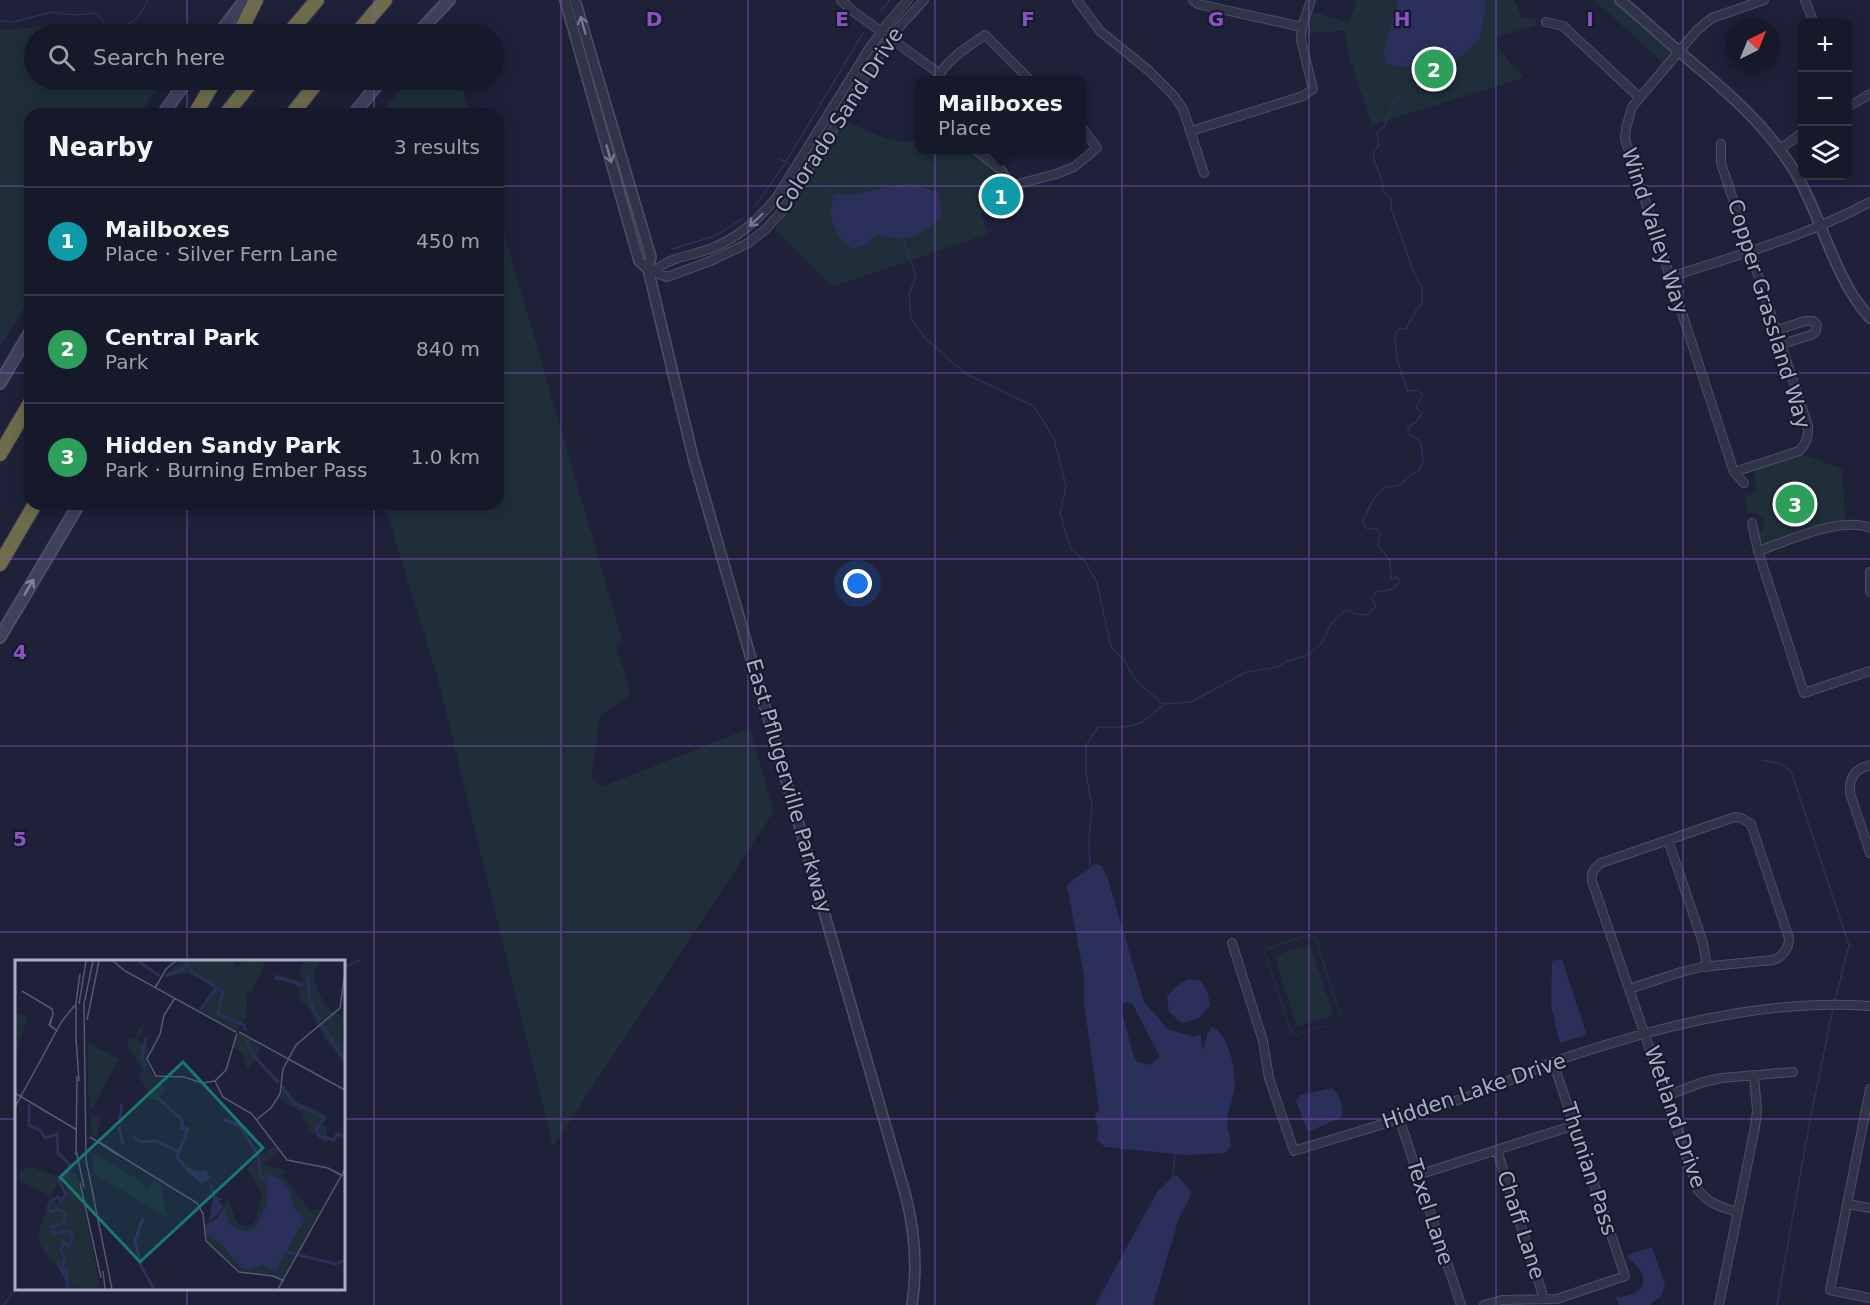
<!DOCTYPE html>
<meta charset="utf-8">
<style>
:root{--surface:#16192a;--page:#232636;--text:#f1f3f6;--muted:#9ea0a8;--line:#353847;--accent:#7683ff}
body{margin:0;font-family:"DejaVu Sans",sans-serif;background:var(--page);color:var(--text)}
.controls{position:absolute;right:18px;top:18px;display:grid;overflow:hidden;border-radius:12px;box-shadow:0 3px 15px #0003}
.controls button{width:54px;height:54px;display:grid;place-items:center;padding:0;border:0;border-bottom:2px solid var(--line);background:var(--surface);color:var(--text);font:30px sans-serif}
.compass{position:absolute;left:1726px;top:18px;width:54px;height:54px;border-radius:50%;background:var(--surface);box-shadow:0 3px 15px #0003;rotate:43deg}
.you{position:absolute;left:858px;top:584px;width:21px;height:21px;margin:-15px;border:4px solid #fff;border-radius:50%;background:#1a73e8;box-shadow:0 0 0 9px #1a73e833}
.badge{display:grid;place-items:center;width:39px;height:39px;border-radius:50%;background:var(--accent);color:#fff;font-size:20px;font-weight:700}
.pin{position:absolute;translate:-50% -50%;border:3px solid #fff;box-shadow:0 2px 6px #0006}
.popup{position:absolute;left:915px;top:76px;width:171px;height:78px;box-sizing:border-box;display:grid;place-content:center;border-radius:12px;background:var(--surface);filter:drop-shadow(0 2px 4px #0005);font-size:20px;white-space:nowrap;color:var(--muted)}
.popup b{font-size:22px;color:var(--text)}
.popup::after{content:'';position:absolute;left:50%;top:100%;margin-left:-12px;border:12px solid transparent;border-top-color:var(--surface)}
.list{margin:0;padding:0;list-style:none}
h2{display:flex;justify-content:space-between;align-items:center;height:78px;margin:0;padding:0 24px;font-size:26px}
h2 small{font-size:20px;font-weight:400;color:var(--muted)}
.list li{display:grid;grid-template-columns:39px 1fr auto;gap:18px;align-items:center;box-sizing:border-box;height:108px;padding:0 24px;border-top:2px solid var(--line)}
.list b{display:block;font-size:22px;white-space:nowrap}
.list p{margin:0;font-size:20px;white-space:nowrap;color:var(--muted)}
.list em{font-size:20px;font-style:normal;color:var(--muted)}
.icon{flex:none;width:33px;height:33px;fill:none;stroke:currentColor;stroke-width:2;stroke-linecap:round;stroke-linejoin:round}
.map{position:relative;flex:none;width:1870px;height:1305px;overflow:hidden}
.search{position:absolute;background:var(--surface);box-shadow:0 3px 15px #0003;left:24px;top:24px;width:480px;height:66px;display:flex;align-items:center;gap:15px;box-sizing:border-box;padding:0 21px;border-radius:33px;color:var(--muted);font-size:22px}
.panel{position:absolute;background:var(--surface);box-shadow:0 3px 15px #0003;left:24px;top:108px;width:480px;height:402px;border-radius:18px}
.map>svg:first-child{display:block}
</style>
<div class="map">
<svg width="1870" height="1305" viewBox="0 0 1870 1305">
<rect width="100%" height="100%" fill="#1e2138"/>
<path fill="#1f2e39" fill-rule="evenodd" d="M1357,0H1514L1522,17L1536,19L1535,26L1496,37L1497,47L1524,78L1372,125L1350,61L1344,31L1307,33L1312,11L1349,23Z
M1594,0H1613L1669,49L1671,56L1664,64Z
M59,25L93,34H34V80H161L141,114H30V298L0,348V30Z
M409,80H460L470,114H380Z
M844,120C861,127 896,147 912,140L920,142V150C949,150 981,145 999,175C1003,183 998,190 1007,196L1005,205L981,213L988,234L832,287L775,229L796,199Z
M498,212L623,642L616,646L631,695L600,715L592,777L601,787L750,728L774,811L553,1147L437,677L384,504H498Z
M1802,454L1843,469L1845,521L1819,527L1764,545L1762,543L1759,536L1764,527L1763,519L1757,513L1748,514L1744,496L1750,495L1756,489L1754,472L1755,469Z
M1308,934H1312L1317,938L1342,1017L1338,1023L1296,1036L1290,1033L1264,953L1268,947ZM1309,936L1315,940L1340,1018L1337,1022L1296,1034L1292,1032L1266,953L1269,949Z
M1310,944L1333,1015L1297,1027L1274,956Z"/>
<path fill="#2a305a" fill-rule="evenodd" d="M1398,0H1484L1486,6L1480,38L1458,59L1432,67L1392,66L1385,62L1384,50Z
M910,183L939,193L942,216C920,239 907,241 877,235L865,245L853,249C834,237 824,214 836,194L850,195Z
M1094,864L1102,866L1108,879L1144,1002L1168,1029L1194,1037L1201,1034V1045L1203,1050L1208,1032L1212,1027C1229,1033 1237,1074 1234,1090C1233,1100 1227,1112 1227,1122C1228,1130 1230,1138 1231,1146L1225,1153L1186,1155L1105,1147L1097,1140L1098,1130L1095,1114L1099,1111L1084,1003V976L1067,886C1073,876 1085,875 1094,864ZM1125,1002L1133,1005L1160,1057L1149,1065L1138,1062L1134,1057L1122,1013V1007Z
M1562,959L1586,1033L1585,1035L1562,1043L1559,1041L1551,1005L1552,961Z
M1188,979L1201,981L1208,994L1210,1005L1198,1019L1182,1023L1169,1012L1167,996L1178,985Z
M1332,1088C1339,1093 1344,1109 1342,1117L1310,1131L1307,1130L1296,1101L1300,1095Z
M1176,1174L1192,1193L1179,1218L1153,1305H1095L1157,1192Z
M1652,1247L1665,1285L1662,1295L1650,1305H1619L1616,1297C1623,1296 1630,1296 1635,1293C1652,1284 1640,1265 1628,1259V1255Z"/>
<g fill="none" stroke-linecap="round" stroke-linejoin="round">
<path stroke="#2a305a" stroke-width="1.5" d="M880,12L890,0
M0,21L14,22L52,12L74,15L97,13L109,30C134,23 136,23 148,0
M1407,79L1411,65
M780,159L790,164
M814,180L835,197
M755,206L786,162L863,33
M902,238L916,276L909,294L911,318L925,338L966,374L1034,406L1054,439L1066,486L1060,513L1066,534L1071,549L1085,561L1097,583L1111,647L1125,661L1135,680L1163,704
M672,249L715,236L742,219
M1762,760L1782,764L1791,771L1849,945L1835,1001
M1090,871L1089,839L1092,806L1086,773V746L1098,727C1133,727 1139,729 1164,704L1191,702L1246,672L1278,667L1287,661L1306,656L1321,644L1331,624L1346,610L1356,614L1367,615L1376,606L1372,599L1377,590L1381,592L1393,589L1400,581L1396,577L1391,580L1390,561L1378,545L1380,532L1378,530L1366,528L1362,522C1368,511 1374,492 1387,487C1391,486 1397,487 1401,484C1407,480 1411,472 1419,471L1423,460L1421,442L1408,433V427L1416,422L1422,413L1416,408L1423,394L1417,390L1408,391C1399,372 1395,354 1395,334L1399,329H1406L1416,310L1422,304V287L1414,273L1391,208L1392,200C1379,191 1384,185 1380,174C1376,165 1372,161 1374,150L1377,148L1379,145L1377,133L1385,125L1394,102L1398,98
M344,968L360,960
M1172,1179L1175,1154
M4,1305L16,1287
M1777,1305L1810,1120L1833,1009"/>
<g stroke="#4c4e64" stroke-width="10">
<path id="minor" d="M841,0L854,12L940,74
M908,0L887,24L867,52L777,197C758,220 738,238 710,249C691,256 668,257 654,272L667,277L713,260L748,243L765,230L782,211L797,188L889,38L924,0
M1077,0L1100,31L1148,70L1174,96L1183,109L1204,173
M1193,0L1198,4L1302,27
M1805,0L1813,21
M1546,22L1563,26L1639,97
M937,80C944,61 969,46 985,35L1030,80
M1848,107L1870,94
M920,130V132
M1191,131L1303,96L1313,89L1301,40L1302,27L1311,0
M1721,144V163L1808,426C1808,437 1807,443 1799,451L1734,472
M1780,149L1802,133
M976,150L1001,170L1011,186L1056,174L1074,167L1097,148L1082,128
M1670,277C1738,255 1807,236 1870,202
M1777,330L1805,321H1813L1817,325L1816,331L1811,335L1782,344
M1744,483L1734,472L1625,139L1626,128L1632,107L1697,30L1712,18L1764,0
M1752,523L1758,551L1804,693L1870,671
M1758,551C1789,541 1839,516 1870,528
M1870,572V592
M1870,765C1855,769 1849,777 1850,793L1870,853
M1668,840L1703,943L1707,967
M1232,943L1263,1041L1269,1078L1294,1151C1356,1132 1420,1114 1481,1092C1506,1083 1529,1071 1553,1062C1652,1028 1765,998 1870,1006
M1629,989L1681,972L1701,967L1773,960C1783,957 1789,948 1789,938L1751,824L1741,818L1735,817L1601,863C1594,868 1591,872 1592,881L1698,1190C1709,1204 1721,1207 1737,1212
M1870,1089L1830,1290L1870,1298
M1666,1096L1703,1082L1722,1078L1793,1072
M1399,1118L1461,1305
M1497,1150L1544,1299
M1418,1175L1575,1125
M1848,1204L1870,1208
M1484,1305L1502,1300L1557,1299L1625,1276L1553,1062
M1719,1305L1755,1127L1757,1111L1754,1076"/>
</g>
<g stroke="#4c4e64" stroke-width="12">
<path id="tertiary" d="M565,0L639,261L648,269L651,257L575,0
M1620,0C1641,17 1661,36 1682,54C1726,91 1765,123 1795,172C1823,219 1833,277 1870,318
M648,269L693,457L905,1193C915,1231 918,1266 912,1305"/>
</g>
<g stroke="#4c4e64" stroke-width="14">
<path id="secondary" d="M219,34L245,0
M417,34L449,0
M163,114L187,80
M354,114L381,80
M0,383L30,332
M0,637L79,504"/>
</g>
<g stroke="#393b50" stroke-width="16">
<path id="motorway" d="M239,34L256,0
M288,34L317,0
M356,34L385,0
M195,114L215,80
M226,114L253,80
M292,114L319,80
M0,454L30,403
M0,564L35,504"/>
</g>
<use href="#minor" stroke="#313448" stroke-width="8"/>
<use href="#tertiary" stroke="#313448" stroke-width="9"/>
<use href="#secondary" stroke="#3f415c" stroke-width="10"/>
<use href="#motorway" stroke="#6f6c4d" stroke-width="14"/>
</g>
<defs><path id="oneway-shaft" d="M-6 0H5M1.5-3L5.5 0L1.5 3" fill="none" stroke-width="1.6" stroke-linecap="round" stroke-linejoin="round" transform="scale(1.5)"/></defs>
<g stroke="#74778d">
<use href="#oneway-shaft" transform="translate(583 25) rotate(-106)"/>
<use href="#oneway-shaft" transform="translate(609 154) rotate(74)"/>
<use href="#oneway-shaft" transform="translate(756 220) rotate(136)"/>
</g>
<use stroke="#80829c" href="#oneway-shaft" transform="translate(29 587) rotate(-60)"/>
<path fill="none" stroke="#8953c1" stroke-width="1.5" stroke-opacity="0.55" d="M187,0V34M374,0V34M561,0V1305M748,0V1305M935,0V1305M1122,0V1305M1309,0V1305M1496,0V1305M1683,0V1305M187,80V114M374,80V114M0,186H30M498,186H1870M0,373H30M498,373H1870M187,504V962M374,504V1305M0,559H1870M0,746H1870M0,932H1870M0,1119H16M344,1119H1870M187,1288V1305"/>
<g text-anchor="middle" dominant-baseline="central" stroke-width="4.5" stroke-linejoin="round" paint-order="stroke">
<g font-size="21" fill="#abadc6" stroke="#17192d">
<text transform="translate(839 120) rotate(-57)">Colorado Sand Drive</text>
<text transform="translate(1655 231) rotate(72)">Wind Valley Way</text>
<text transform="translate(1769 314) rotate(73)">Copper Grassland Way</text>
<text transform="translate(789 786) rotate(74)">East Pflugerville Parkway</text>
<text transform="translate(1474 1091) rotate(-19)">Hidden Lake Drive</text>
<text transform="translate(1675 1117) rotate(71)">Wetland Drive</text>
<text transform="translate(1589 1169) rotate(72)">Thunian Pass</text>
<text transform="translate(1430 1212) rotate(72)">Texel Lane</text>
<text transform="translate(1521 1225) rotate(72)">Chaff Lane</text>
</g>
</g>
<g transform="translate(15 960)">
<rect width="330" height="330" fill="#1e2138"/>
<path d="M166,1H220L221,10L228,1H248L249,6L236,33H232V55L222,71L182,50L201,28L198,25L172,13L146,18ZM304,1L299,14L303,32L311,46L330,58L327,67L330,104L311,81L293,47L285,41L284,28L269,19H258L261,14L290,23L284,12L289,2ZM0,51L13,58L0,93ZM125,66L129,71L122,80L136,90L131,100L134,108L138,114L158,118L145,121L150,129L143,141L133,138L135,135L123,115L128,111L112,86L116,77L120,79ZM223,73L247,86L233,111L227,93L216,86ZM73,83L104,99L76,151L73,129ZM268,126L284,143L310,154L313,159L307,163L312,167V184L295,171L292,172L294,165L285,157L289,154L264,139ZM75,154L86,157L82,177L76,174ZM260,186L264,192L246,205L271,210L268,216L295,250H307L267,319L225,311L193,283L189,263L202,258L213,238L222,263L231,267L239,263L247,234L232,209L238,200ZM77,192L126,221L132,231L139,219L146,223L152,258L78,213ZM17,207L45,217L36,237L4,221L6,210ZM61,211L83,316L86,329L54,327L51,302L52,315L35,300L22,279L30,250L39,252L35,250L37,241L47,242L52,235V225L46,220Z" fill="#1f2e39"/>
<path d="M171,206L182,212L190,210L196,217L187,224L170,210ZM250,212L266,220L274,229L279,248L286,257L291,256L260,312L247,304L234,311L226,307L204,282L191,274V265L202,259L209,247L215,264L230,272L240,267L252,243V224L249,225L252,222L243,217H253ZM194,222L201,233L199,236L208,239L203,241L208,245L204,253L194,261L198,238Z" fill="#2a305a"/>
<path fill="none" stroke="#2a305a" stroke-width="3" d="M123,1L145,16M173,4L176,11L208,32L203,54L229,65L231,71M150,16L168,9L174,1M260,17L288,25M293,17L295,42L305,61M186,49L201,28M307,65L330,100M131,77L127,99L131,107M232,80L237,94L264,123M267,126L279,143L309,158L301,170L304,176L319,180L322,174L330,176M143,138L167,160V168L173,169L162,197L170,207M14,144V165L26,171L30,178L42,174L43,193L55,205L54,212L44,221L51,234L46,241L43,237L36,241L33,248L36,252L45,249L50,253L49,263L37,267L38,273L55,271L57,278L54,286L48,282L46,291L50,299L47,308L52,312V329M208,159L225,166L243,195L246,215M104,164L107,144M104,166L108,184M118,177L127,182L141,181L164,192M128,258L120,281L126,306L139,329M271,292L321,304L330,300M42,302L51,319"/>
<path fill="none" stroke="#565971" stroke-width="1.5" d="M78,1L69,44L71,200L97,329M98,1L110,11L221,72M140,28L151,9L161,1M7,31L37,49L38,54L35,65L42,71L34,65L37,57M160,38L149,55L145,74L132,99L141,116L169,117L187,123L200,121L211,110L222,73M64,44L71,1M72,60L84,1M224,72L330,130M61,79L64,121M61,84V43L65,14M200,121L208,137L237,154L272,200L313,208L328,216M0,133L62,170M0,147L47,61L60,45M241,160L256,148L265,134L268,109L281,85L325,48L330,12M75,177L94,188L104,195H103ZM61,190L69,227M61,195L62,116M104,195L182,243L188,254L191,281L224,312L258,316L269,321M65,223L86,318M88,311L90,329M263,329L330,209"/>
<path fill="#177972" fill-opacity="0.15" stroke="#177972" stroke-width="3" d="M168,102L248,188L125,302L45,217Z"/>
<rect width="330" height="330" fill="none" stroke="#abadc6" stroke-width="3"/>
</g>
<g font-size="20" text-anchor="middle" font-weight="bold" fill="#8953c1" stroke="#17192d" stroke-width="4.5" stroke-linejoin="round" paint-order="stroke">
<text x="654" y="26">D</text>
<text x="842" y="26">E</text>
<text x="1028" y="26">F</text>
<text x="1216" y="26">G</text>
<text x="1402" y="26">H</text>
<text x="1590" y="26">I</text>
<text x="20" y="659">4</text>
<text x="20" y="846">5</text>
</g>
</svg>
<div class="controls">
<button>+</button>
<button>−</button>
<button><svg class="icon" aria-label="layers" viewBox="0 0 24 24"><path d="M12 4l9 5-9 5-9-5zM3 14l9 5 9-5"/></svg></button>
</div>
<svg class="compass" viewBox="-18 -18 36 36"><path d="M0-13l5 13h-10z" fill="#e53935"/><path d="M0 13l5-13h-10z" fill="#9ea0a8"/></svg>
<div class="you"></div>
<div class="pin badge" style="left:1001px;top:196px;background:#0f9aa8">1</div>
<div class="popup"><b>Mailboxes</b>Place</div>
<div class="pin badge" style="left:1434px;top:69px;background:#2e9e5b">2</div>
<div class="pin badge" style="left:1795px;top:504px;background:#2e9e5b">3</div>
<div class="search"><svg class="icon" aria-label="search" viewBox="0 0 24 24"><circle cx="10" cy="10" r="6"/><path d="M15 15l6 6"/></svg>Search here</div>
<section class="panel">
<h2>Nearby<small>3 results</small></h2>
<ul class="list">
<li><span class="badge" style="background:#0f9aa8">1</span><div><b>Mailboxes</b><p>Place · Silver Fern Lane</p></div><em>450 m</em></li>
<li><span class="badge" style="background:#2e9e5b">2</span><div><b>Central Park</b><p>Park</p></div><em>840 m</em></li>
<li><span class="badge" style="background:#2e9e5b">3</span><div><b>Hidden Sandy Park</b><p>Park · Burning Ember Pass</p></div><em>1.0 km</em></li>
</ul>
</section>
</div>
